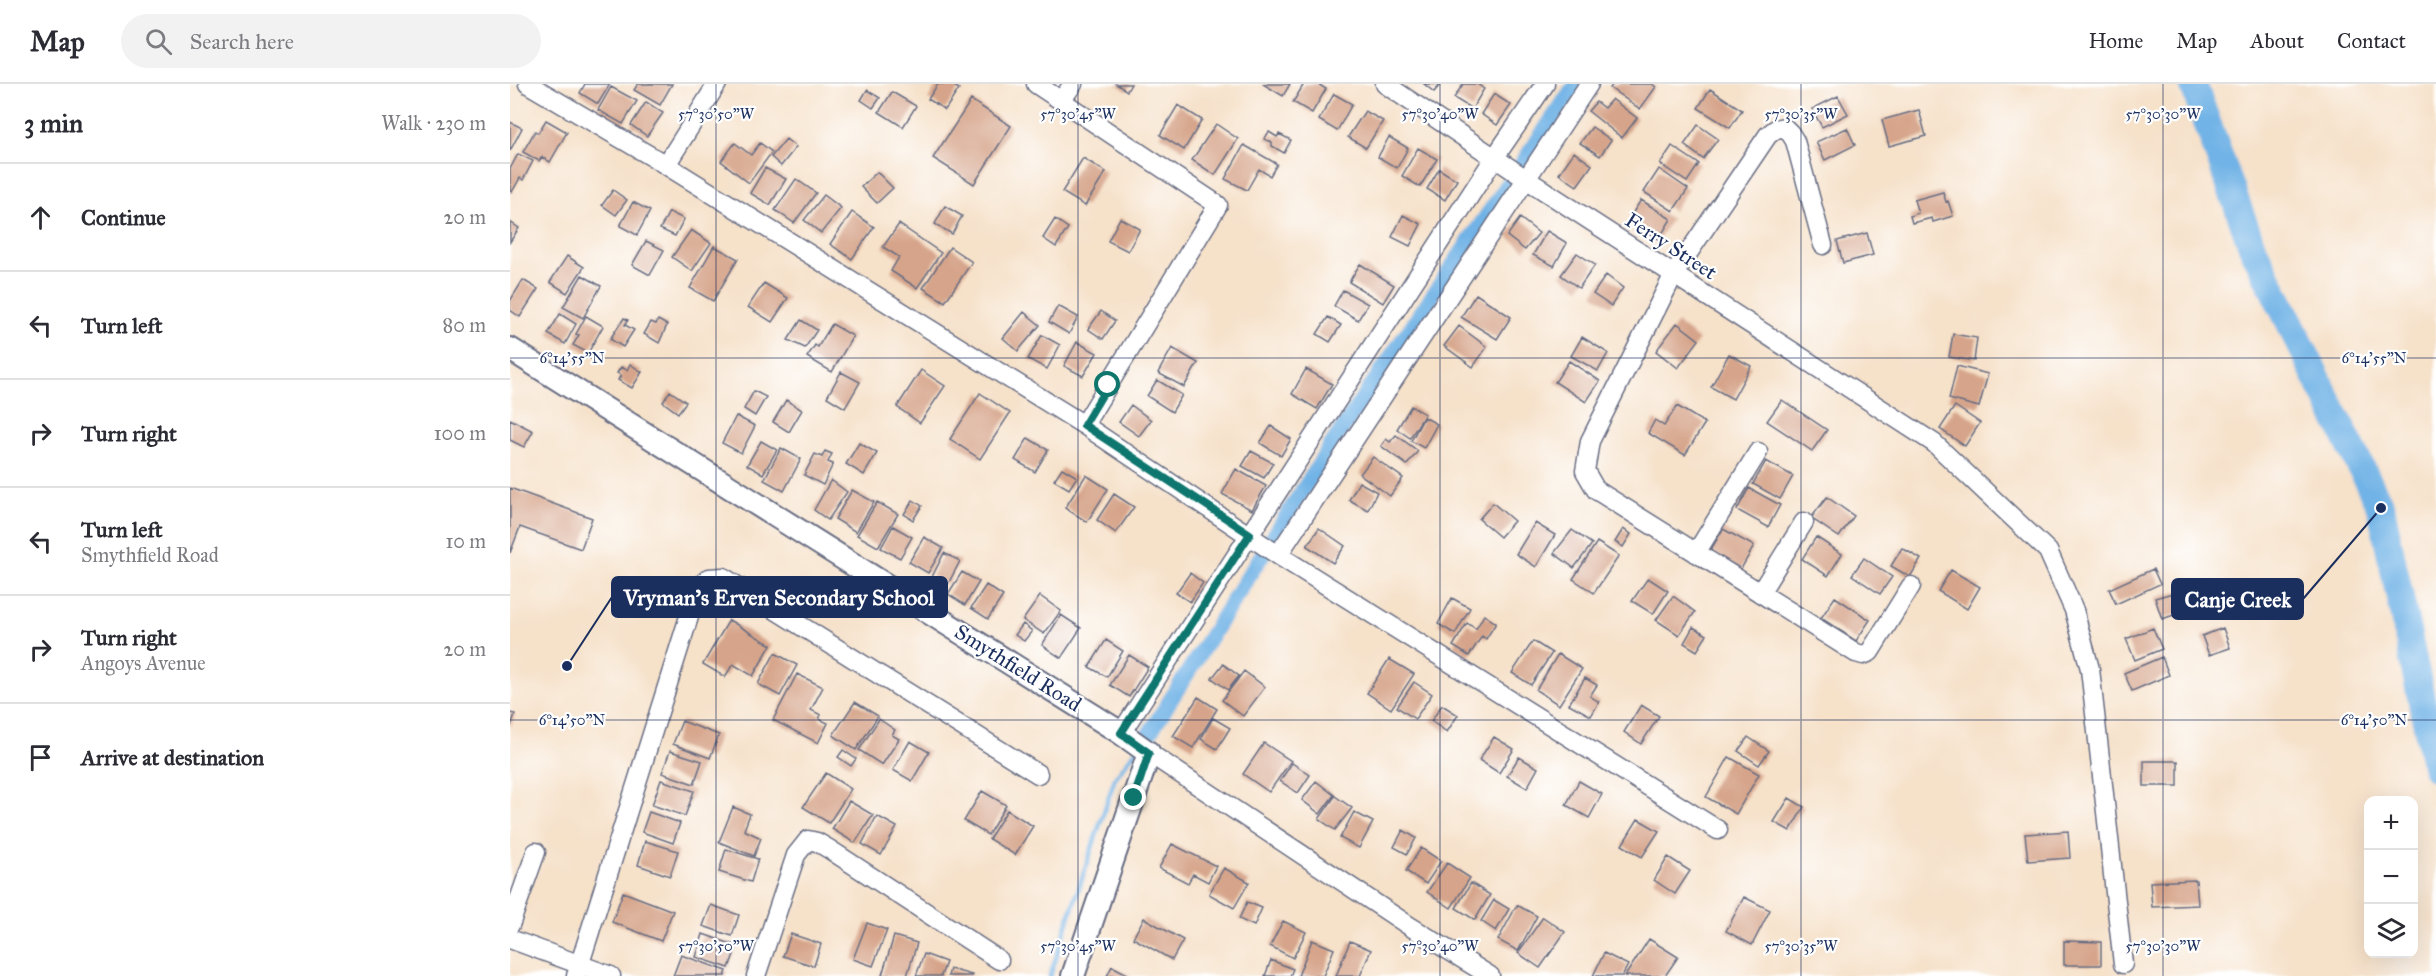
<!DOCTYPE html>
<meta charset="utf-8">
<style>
:root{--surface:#fff;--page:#f2f2f3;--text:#2b2b33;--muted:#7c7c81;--line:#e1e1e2}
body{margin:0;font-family:"IM FELL Great Primer",serif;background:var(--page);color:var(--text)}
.controls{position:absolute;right:18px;bottom:18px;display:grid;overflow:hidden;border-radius:12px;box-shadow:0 6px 24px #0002}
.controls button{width:54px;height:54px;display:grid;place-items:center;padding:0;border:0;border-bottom:2px solid var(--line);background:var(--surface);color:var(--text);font:30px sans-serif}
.stop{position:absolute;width:18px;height:18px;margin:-14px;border:4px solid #0f766e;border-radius:50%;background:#fff}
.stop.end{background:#0f766e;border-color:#fff;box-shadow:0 2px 6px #0008}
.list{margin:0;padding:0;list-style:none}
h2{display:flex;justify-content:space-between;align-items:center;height:78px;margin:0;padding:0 24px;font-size:26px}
h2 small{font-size:20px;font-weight:400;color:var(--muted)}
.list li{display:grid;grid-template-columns:39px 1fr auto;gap:18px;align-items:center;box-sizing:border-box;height:108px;padding:0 24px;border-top:2px solid var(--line)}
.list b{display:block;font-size:22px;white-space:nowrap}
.list p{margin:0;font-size:20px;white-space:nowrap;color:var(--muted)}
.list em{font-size:20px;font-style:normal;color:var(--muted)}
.icon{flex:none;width:33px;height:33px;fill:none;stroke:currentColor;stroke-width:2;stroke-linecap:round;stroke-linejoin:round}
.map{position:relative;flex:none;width:1926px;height:892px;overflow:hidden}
header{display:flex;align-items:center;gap:36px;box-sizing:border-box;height:84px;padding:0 30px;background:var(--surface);border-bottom:2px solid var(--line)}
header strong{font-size:28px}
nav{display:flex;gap:33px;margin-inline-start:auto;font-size:21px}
.search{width:420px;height:54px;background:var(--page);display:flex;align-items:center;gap:15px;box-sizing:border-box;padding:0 21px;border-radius:33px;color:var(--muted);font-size:22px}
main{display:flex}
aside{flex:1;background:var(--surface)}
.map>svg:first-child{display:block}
</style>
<header>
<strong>Map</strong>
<div class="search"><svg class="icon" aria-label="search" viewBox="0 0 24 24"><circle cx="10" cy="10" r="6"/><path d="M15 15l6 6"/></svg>Search here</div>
<nav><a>Home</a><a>Map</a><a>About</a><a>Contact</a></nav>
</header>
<main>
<aside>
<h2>3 min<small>Walk · 230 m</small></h2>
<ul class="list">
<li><svg class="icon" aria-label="ahead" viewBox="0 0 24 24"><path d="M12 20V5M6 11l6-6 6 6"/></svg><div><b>Continue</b></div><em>20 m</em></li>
<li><svg class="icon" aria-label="left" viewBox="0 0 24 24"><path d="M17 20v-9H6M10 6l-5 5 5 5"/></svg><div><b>Turn left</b></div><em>80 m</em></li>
<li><svg class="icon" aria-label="right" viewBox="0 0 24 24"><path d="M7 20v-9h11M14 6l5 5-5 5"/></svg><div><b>Turn right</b></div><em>100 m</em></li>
<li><svg class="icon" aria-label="left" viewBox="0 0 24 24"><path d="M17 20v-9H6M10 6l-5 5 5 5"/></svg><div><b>Turn left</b><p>Smythfield Road</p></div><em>10 m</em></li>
<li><svg class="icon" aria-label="right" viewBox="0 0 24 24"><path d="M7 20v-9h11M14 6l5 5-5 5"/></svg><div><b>Turn right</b><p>Angoys Avenue</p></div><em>20 m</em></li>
<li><svg class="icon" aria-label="arrive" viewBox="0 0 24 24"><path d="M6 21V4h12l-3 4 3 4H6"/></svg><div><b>Arrive at destination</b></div></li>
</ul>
</aside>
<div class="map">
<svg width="1926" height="892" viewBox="0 0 1926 892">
<rect width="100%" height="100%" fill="#fff"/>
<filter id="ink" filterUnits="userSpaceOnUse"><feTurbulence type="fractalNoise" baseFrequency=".0167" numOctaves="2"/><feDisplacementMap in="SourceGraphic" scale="12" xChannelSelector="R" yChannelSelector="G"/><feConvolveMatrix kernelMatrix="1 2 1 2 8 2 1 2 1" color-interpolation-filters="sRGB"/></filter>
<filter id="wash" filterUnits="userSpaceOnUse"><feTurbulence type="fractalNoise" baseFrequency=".008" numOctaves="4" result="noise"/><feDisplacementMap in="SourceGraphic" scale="24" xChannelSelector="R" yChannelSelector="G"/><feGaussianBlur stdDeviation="1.35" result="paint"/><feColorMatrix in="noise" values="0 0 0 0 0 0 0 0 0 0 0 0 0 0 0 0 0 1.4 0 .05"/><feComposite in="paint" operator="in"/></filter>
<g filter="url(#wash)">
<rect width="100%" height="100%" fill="#f6e1c9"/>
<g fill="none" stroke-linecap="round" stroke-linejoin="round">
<path stroke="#71b3e6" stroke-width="4.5" d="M540,892L605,694L626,666"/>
<path stroke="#71b3e6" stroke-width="16" d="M637,653L820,363L1066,0"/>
<path stroke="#71b3e6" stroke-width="28" d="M1683,0L1742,162L1871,424L1926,684"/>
</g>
<g id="blocks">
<path fill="#d6a48a" d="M75,0H100L88,20L70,9Z
M128,0H162L150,21L124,6Z
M428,0H441L449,5L435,26L418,15Z
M606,0H621L617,7Z
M753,0H780L773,12Z
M794,0H808L816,5L802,29L783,18Z
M914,0H931L924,8Z
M953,0H967L974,5L962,25L944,14Z
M1103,0H1142L1146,3L1130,25L1100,4Z
M101,3L127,17L113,40L88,26Z
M1200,5L1232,26L1220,44L1188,24Z
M357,6L370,14L363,24L351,16Z
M382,8L406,22L393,43L369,28Z
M824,10L842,20L827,47L809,36Z
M984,10L1001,21L987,41L971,30Z
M1328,12L1338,30L1312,43L1302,25Z
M1102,15L1127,34L1112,54L1078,27L1086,18L1094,24Z
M461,16L501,42L464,100L423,74Z
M136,18L153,29L137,52L121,41Z
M668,21L692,36L674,66L650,51Z
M1409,26L1416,52L1379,62L1372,36Z
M855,27L873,37L856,64L838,53Z
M36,36L57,48L40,78L32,73L29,77L13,68L25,47L28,49Z
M0,38L12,44L0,67Z
M706,40L728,55L705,91L682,76Z
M1188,41L1208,55L1193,75L1174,61Z
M1082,43L1101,56L1090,72L1070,59Z
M1337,44L1345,61L1315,76L1306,58Z
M759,48L767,53L769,50L781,56L774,69L762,62V58L754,55Z
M879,53L898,64L887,84L868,73Z
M276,55L286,63L271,82L261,73Z
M225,59L241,71L250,59L262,68L239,99L211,77Z
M734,61L767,80L760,92L749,85L737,106L715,95Z
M1162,62L1189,80L1177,98L1150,80Z
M908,64L927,75L910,103L892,92Z
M1064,68L1082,81L1067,102L1049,90Z
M8,70L23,77L13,96L10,94L2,108L0,107V85Z
M573,74L596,88L575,122L552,108Z
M255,84L276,95L260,121L240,109Z
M929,85L947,96L935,116L917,105Z
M1149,85L1178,105L1163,127L1134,108Z
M367,88L383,104L367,119L351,103Z
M286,95L306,109L284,139L265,126Z
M103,106L117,116L106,131L92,121Z
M1433,108L1436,118L1438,117L1443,132L1423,138L1422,134L1402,139L1400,132L1408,129L1404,116Z
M314,111L331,124L311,149L294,136Z
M1131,116L1161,135L1149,155L1118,136Z
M123,118L140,127L127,151L110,142Z
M435,122L452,132L442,150L425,140Z
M159,128L174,135L165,152L150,145Z
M342,128L364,143L342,175L320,160Z
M893,131L911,140L900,162L882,153Z
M610,134L630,145L618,167L598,157Z
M1010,134L1029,149L1015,166L997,152Z
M545,135L558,144L546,163L533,154Z
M0,138L9,144L0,158Z
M389,140L431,169L407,204L381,187L389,173L373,163Z
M181,146L201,159L182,187L162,173Z
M1037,147L1057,159L1044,182L1023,171Z
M1357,149L1363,171L1333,179L1327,157Z
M136,157L154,166L140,191L122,181Z
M204,162L228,175L203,217L180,204Z
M440,163L462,178L435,218L413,204Z
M1067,169L1085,181L1069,204L1051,191Z
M57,172L74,183L57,209L40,198Z
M850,180L884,201L873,219L839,198Z
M72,191L91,202L73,234L53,223Z
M1096,191L1113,204L1101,222L1083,210Z
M13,196L28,205L10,233L0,226V217Z
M254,199L278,214L262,238L238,223Z
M833,206L858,220L848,236L824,222Z
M966,210L1001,233L987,255L951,233Z
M548,222L568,233L559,250L539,238Z
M591,227L605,237L593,255L578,245Z
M514,228L530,241L508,267L493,254Z
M50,230L66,240L55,260L38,250Z
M76,232L93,242L78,269L63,261L69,251L66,250Z
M818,233L831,241L820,258L807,250Z
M114,234L118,236L115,241L124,246L113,263L100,255Z
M148,236L157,241L149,259L134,250L141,238L146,240Z
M291,236L307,246L295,264L278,256Z
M1167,239L1189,256L1168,284L1146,267Z
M322,240L343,252L322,288L297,273L305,261L308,263Z
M949,242L977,263L963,283L934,262Z
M1443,250L1467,254L1464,277L1439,273Z
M532,251L550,261L537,285L518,275Z
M1072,253L1098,269L1088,287L1061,272Z
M567,258L587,269L573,292L554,282Z
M662,264L688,279L674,303L648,289Z
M1219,270L1241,282L1223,315L1201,303Z
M1059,277L1090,297L1076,318L1045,298Z
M120,280L132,288L122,304L108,296L111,291L107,289L111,283L117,286Z
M1447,282L1478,290L1469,323L1439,315Z
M796,285L822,300L807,325L782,310Z
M411,286L435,302L410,339L387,323Z
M331,288L350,298L335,324L317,313Z
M647,296L672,311L662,328L637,312Z
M160,307L176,318L168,329L153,318Z
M244,307L256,313L245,332L234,325Z
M470,309L500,329L470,375L440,355Z
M276,316L292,326L279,348L263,338Z
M1272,316L1317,346L1302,367L1257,337Z
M621,321L641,336L629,352L609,338Z
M901,322L915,330L900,354L887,345Z
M1167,322L1195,339L1175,371L1138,349L1145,336L1154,342Z
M1445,322L1470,339L1455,362L1430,345Z
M226,332L245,342L231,369L212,359Z
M914,333L927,340L914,364L901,357Z
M0,335L23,347L14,363L0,356Z
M761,342L781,355L771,372L750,359Z
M886,351L908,367L897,381L871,362L876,355L880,358Z
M518,354L538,366L525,388L505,376Z
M251,357L267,366L253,390L237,381Z
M349,359L367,369L354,391L336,380Z
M271,364L291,375L274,407L254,396Z
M315,367L322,370L318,378L323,380L313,401L294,391L305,370L312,373Z
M741,367L763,379L754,394L732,382Z
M863,373L893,394L880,412L850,390Z
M1256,377L1283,392L1270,415L1243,400Z
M552,384L567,393L559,405L544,396Z
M726,385L756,402L742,426L712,410Z
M576,391L598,405L577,438L555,424Z
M321,396L337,408L318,436L304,426Z
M849,398L867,408L858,426L839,416Z
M0,404L82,434L71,465L10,443L0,469Z
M1239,404L1270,421L1258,443L1227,426Z
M342,406L364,418L346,448L325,435Z
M604,410L624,423L606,449L587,436Z
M1317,413L1344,432L1329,453L1301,434Z
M403,416L412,422L403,436L394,430Z
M367,418L388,430L368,463L347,451Z
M983,419L1004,437L990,453L969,435Z
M1025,439L1045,451L1026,483L1006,470Z
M383,442L402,453L390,474L371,464Z
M809,444L835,462L823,479L797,462Z
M1113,445L1121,450L1113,463L1105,458Z
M1213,445L1244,462L1231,485L1200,467Z
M1062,446L1082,460L1064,484L1044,469Z
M414,453L433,464L418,489L399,478Z
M1306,453L1332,470L1318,492L1292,475Z
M1087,458L1109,472L1084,509L1063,495Z
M1392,464L1411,475L1400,493L1381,482Z
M434,469L450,477L438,500L422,493Z
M1354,474L1382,493L1370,510L1342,491Z
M1643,485L1650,500L1606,520L1599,505Z
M1441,486L1470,503L1457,525L1428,507Z
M452,488L469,498L455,521L438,510Z
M680,489L693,499L680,518L666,509Z
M1138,494L1158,507L1143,530L1122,517Z
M476,501L493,512L478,535L461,524Z
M1673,506L1679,526L1652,535L1645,514Z
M530,512L551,527L534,550L513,536Z
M1163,512L1185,528L1169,551L1146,536Z
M1325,513L1360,536L1346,557L1311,534Z
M942,514L960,524L945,550L928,540Z
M551,531L571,544L551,574L532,561Z
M974,531L986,539L976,555L972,552L959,572L943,562L957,539L966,545Z
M219,536L261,561L243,592L223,580L215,593L193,580Z
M513,540L522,547L514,557L505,551Z
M1183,543L1197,551L1187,567L1174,559Z
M1643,544L1652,565L1625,576L1616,555Z
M1713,544L1720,564L1699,571L1692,552Z
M596,556L613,567L597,593L579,583Z
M1023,557L1042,569L1021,601L1002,589Z
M265,569L287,581L270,612L248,600Z
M1048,570L1072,585L1049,621L1026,606Z
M619,571L638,583L619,613L600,601Z
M1652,573L1659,591L1622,607L1614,589Z
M879,575L904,590L881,625L857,609Z
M713,580L729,592L718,606L702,594Z
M734,587L755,603L733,632L712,616Z
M287,590L313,603L301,626L311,631L309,635L318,639L308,659L263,636Z
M1075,594L1087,601L1080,612L1089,618L1081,632L1059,620Z
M904,598L922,610L905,635L887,623Z
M688,613L707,625L683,664L663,652Z
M345,618L368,632L346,666L323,651Z
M932,621L948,631L937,648L921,637Z
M1131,621L1149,632L1131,660L1114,648Z
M0,629L5,630L0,645Z
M703,634L720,644L707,665L691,655Z
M369,635L385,646L382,651L389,655L372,681L349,666Z
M172,637L209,651L200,674L163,660Z
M984,653L1004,665L989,689L969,676Z
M1238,653L1259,667L1249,681L1228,667Z
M400,657L419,668L402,697L383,686Z
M754,659L781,677L759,708L733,690Z
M333,666L346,675L341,682L328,673Z
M160,667L192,677L184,700L152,689Z
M1009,673L1028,684L1017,704L997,692Z
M1219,673L1249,690L1226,730L1196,713Z
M1634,677H1668V702H1634Z
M782,679L800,691L788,709L770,697Z
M316,689L341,705L319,739L293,723Z
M151,696L184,707L175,732L142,721Z
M806,697L824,711L810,730L792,716Z
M1069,697L1092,710L1079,734L1056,721Z
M472,707L496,721L478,751L454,737Z
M825,712L842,724L825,746L809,735Z
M1279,714L1294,723L1280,747L1264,738Z
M339,717L363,731L345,759L322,745Z
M223,723L240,730L234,746L251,754L244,772L209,758Z
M497,726L523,742L505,771L479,755Z
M139,728L170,739L163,759L132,748Z
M844,728L863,738L849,764L830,754Z
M367,732L387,743L371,771L352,760Z
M1128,735L1149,747L1132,773L1112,761Z
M893,746L906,754L897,770L884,763Z
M1558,747L1560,774L1518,777L1515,750Z
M135,757L168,767L160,792L128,781Z
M662,760L706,782L698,798L683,790L678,799L649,784Z
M911,764L931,777L916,800L896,787Z
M216,765L248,775L241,798L209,788Z
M1158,773L1180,787L1165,810L1144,796Z
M937,779L960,794L941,824L917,808Z
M714,784L739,798L724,824L699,810Z
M1686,796L1688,821L1642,823L1640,798Z
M961,799L980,811L965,836L946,824Z
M113,808L163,827L151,857L102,838Z
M1234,813L1260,826L1242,861L1216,847Z
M984,816L999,825L986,847L971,837Z
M737,818L752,824L744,842L729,835Z
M201,821L229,831L222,852L193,842Z
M1007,821L1027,832L1008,867L988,856Z
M1033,833L1055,848L1030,884L1008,869Z
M634,834L673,856L662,876L623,854Z
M773,837L796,848L783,874L760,862Z
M357,839L377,846L363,882L343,875Z
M193,850L227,862L219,884L186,873Z
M281,850L311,860L304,882L273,872Z
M384,852L407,859L397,892L372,891Z
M1139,855L1168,873L1155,892H1115Z
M802,856L824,865L813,892H788Z
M840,857L861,866L850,892H826Z
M1554,857L1591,858V881H1554Z
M1094,869L1118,881L1112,892H1083Z
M414,870L436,878L431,892H406Z
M171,871L217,887L215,892H163Z
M761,876L783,885L780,892H755Z
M602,882L621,892H597Z
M440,885L462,891V892H438Z"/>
</g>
</g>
<g filter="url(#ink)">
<use href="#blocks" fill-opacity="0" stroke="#686d83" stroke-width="1.5"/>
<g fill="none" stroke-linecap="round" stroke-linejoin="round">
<g stroke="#686d83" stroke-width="21">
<path id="minor" d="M18,0L156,81L574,341L768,471L1208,746
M526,0L708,121L574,341
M875,0L1016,95L1424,359L1538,467L1564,526L1580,585L1613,880
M551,17L563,0
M156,81L207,0
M1313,161L1285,57L1280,49L1274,43L1266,45L1258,51L1164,190L1080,357L1075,387L1086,406L1346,569L1353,571L1360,568L1401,502
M1186,469L1248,368
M768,471L1079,0
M1250,509L1294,438
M611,649L985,73L1035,0
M639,669L901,843L980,892
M0,841L26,768
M0,855L101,892
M66,892L188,504L199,494L213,493L528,690
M246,892L286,771L298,756L307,758L319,765L489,876"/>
</g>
<g stroke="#686d83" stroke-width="26">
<path id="tertiary" d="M0,265L611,649L639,669L563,892"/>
</g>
<use href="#minor" stroke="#fff" stroke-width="18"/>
<use href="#tertiary" stroke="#fff" stroke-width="22"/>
</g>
</g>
<g fill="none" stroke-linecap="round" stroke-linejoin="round" filter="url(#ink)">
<path stroke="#0f766e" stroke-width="8" d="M598,301L574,341L740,450L611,649L639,669L624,714"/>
</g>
<path fill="none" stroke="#1b2f5e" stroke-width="1.5" stroke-opacity="0.45" d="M206,0V892M568,0V892M930,0V892M1291,0V892M1653,0V892M0,274H1926M0,636H1926"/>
<g text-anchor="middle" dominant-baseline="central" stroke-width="4.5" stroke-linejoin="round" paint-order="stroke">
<g font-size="21" fill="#1b2f5e" stroke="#fff">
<text transform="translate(1161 162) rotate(33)">Ferry Street</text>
<text transform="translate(508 584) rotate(32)">Smythfield Road</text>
</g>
</g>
<g font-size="15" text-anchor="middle" fill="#1b2f5e" stroke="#fff" stroke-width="4.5" stroke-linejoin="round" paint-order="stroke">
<text x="206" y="35">57°30'50"W</text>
<text x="568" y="35">57°30'45"W</text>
<text x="930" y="35">57°30'40"W</text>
<text x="1291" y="35">57°30'35"W</text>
<text x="1653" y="35">57°30'30"W</text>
<text x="62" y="279">6°14'55"N</text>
<text x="1864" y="279">6°14'55"N</text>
<text x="62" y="641">6°14'50"N</text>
<text x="1864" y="641">6°14'50"N</text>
<text x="206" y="867">57°30'50"W</text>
<text x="568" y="867">57°30'45"W</text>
<text x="930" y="867">57°30'40"W</text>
<text x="1291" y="867">57°30'35"W</text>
<text x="1653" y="867">57°30'30"W</text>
</g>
<path fill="none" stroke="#1b2f5e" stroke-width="2" d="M57 582L102 513M1871 424L1793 515"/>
<g fill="#1b2f5e" stroke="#fff" stroke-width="2">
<circle cx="57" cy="582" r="6"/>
<circle cx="1871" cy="424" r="6"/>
</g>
<g fill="#1b2f5e" stroke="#1b2f5e" stroke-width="2">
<rect x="102" y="493" width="335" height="40" rx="6"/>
<rect x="1662" y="495" width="131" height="40" rx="6"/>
</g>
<g font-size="22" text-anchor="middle" font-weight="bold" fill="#fff">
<text x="269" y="521">Vryman's Erven Secondary School</text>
<text x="1728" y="523">Canje Creek</text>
</g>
</svg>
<div class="controls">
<button>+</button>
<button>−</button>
<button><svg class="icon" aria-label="layers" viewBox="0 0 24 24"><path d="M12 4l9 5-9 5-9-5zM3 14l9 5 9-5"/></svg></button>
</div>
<div class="stop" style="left:598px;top:301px"></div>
<div class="stop end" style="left:624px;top:714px"></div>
</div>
</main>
